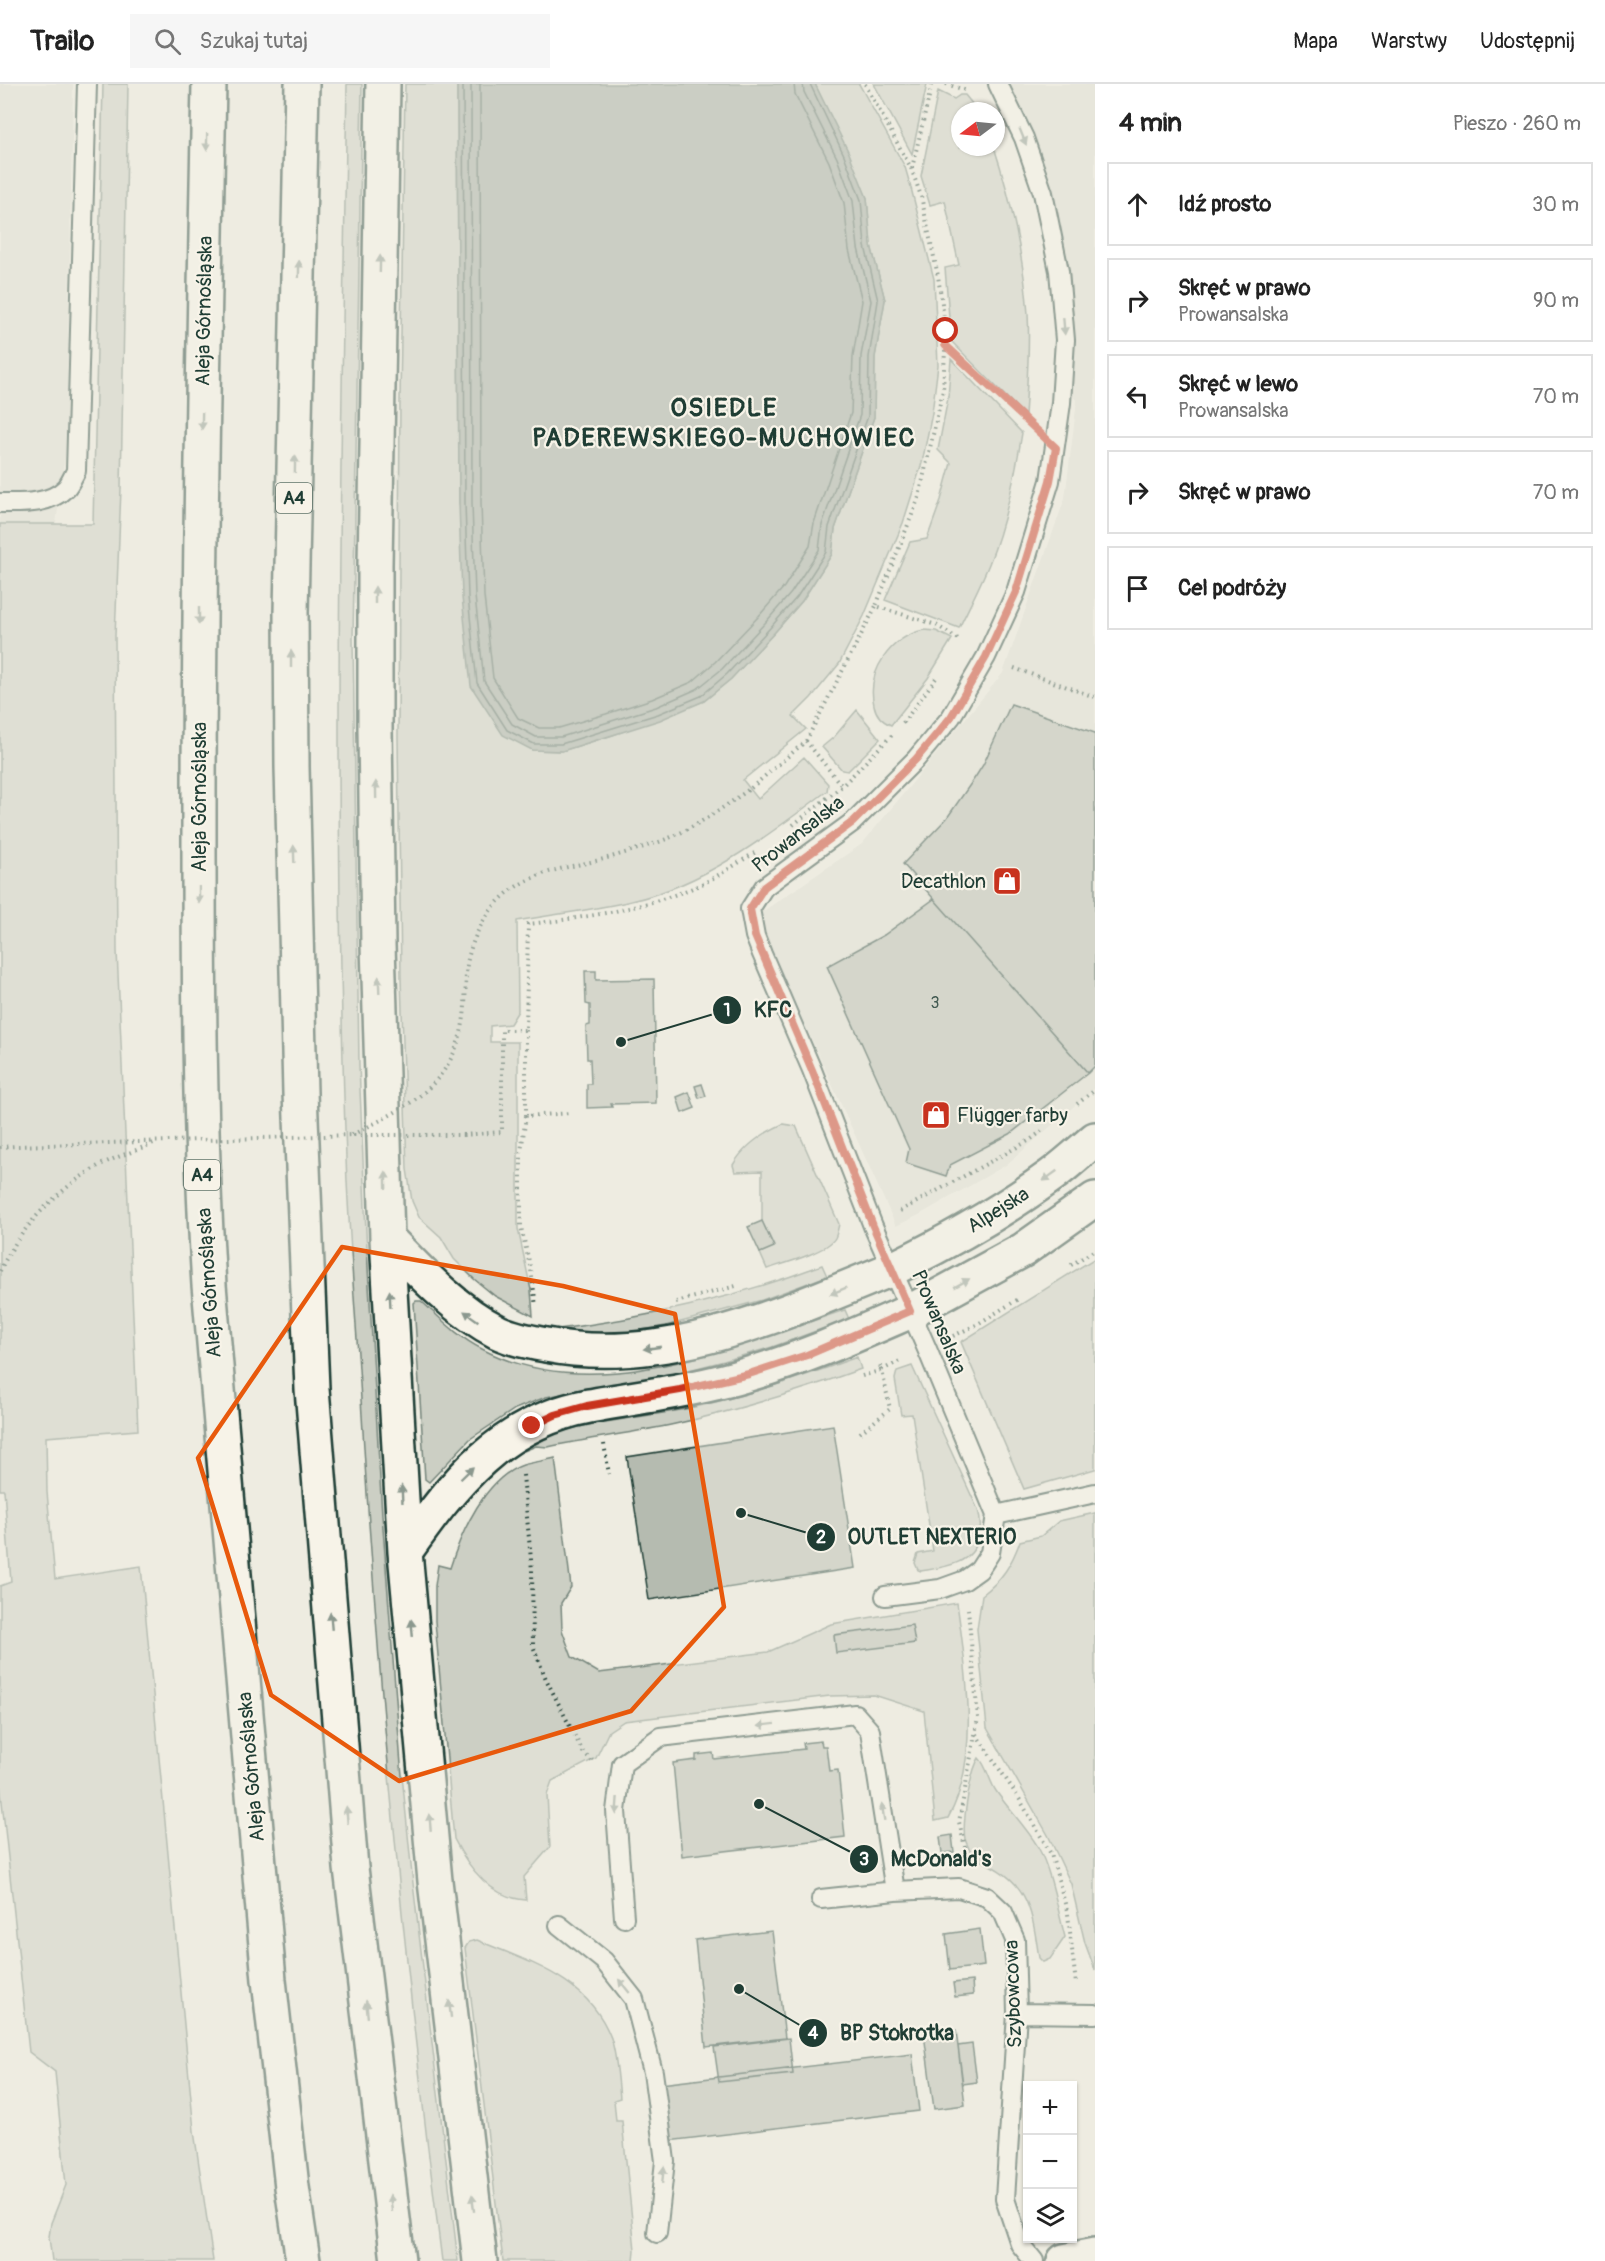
<!DOCTYPE html>
<html lang="pl">
<meta charset="utf-8">
<style>
:root{--surface:#fff;--page:#f6f6f6;--text:#222;--muted:#767676;--line:#e0e0e0}
body{margin:0;font-family:Pangolin,sans-serif;background:var(--page);color:var(--text)}
.controls{position:absolute;right:18px;bottom:18px;display:grid;overflow:hidden;border-radius:0px;box-shadow:0 2px 4px #0004}
.controls button{width:54px;height:54px;display:grid;place-items:center;padding:0;border:0;border-bottom:2px solid var(--line);background:var(--surface);color:var(--text);font:30px sans-serif}
.compass{position:absolute;left:951px;top:18px;width:54px;height:54px;border-radius:50%;background:var(--surface);box-shadow:0 2px 4px #0004;rotate:254deg}
.stop{position:absolute;width:18px;height:18px;margin:-14px;border:4px solid #c8321e;border-radius:50%;background:#fff}
.stop.end{background:#c8321e;border-color:#fff;box-shadow:0 2px 6px #0008}
.list{margin:0;padding:0;list-style:none}
h2{display:flex;justify-content:space-between;align-items:center;height:78px;margin:0;padding:0 24px;font-size:26px}
h2 small{font-size:20px;font-weight:400;color:var(--muted)}
.list li{display:grid;grid-template-columns:39px 1fr auto;gap:18px;align-items:center;box-sizing:border-box;height:84px;margin:0 12px 12px;padding:0 12px;border:2px solid var(--line);border-radius:0px}
.list b{display:block;font-size:22px;white-space:nowrap}
.list p{margin:0;font-size:20px;white-space:nowrap;color:var(--muted)}
.list em{font-size:20px;font-style:normal;color:var(--muted)}
.icon{flex:none;width:33px;height:33px;fill:none;stroke:currentColor;stroke-width:2;stroke-linecap:round;stroke-linejoin:round}
.map{position:relative;flex:none;width:1095px;height:2177px;overflow:hidden}
header{display:flex;align-items:center;gap:36px;box-sizing:border-box;height:84px;padding:0 30px;background:var(--surface);border-bottom:2px solid var(--line)}
header strong{font-size:28px}
nav{display:flex;gap:33px;margin-inline-start:auto;font-size:21px}
.search{width:420px;height:54px;background:var(--page);display:flex;align-items:center;gap:15px;box-sizing:border-box;padding:0 21px;border-radius:0px;color:var(--muted);font-size:22px}
main{display:flex}
aside{flex:1;background:var(--surface)}
.map>svg:first-child{display:block}
</style>
<header>
<strong>Trailo</strong>
<div class="search"><svg class="icon" aria-label="search" viewBox="0 0 24 24"><circle cx="10" cy="10" r="6"/><path d="M15 15l6 6"/></svg>Szukaj tutaj</div>
<nav><a>Mapa</a><a>Warstwy</a><a>Udostępnij</a></nav>
</header>
<main>
<div class="map">
<svg width="1095" height="2177" viewBox="0 0 1095 2177">
<rect width="100%" height="100%" fill="#eeece1"/>
<filter id="ink" filterUnits="userSpaceOnUse"><feTurbulence type="fractalNoise" baseFrequency=".0167" numOctaves="2"/><feDisplacementMap in="SourceGraphic" scale="12" xChannelSelector="R" yChannelSelector="G"/><feConvolveMatrix kernelMatrix="1 2 1 2 8 2 1 2 1" color-interpolation-filters="sRGB"/></filter>
<g filter="url(#ink)">
<path fill="#ddddd2" d="M0,0H73L66,364L56,440H0Z
M986,0H1095V1004L1006,1081L919,1131L896,1142L756,832L862,760L1003,589L1065,414L1077,317L1072,311L1071,213L1045,114Z"/>
<path fill="#cccfc4" stroke="#76867c" stroke-width="1.5" d="M103,0H128L121,405L115,552L117,867L138,1346L46,1353L47,1408L55,1495L141,1482L194,2047L213,2177H52L49,2153L51,2139L66,2101L55,1988L29,1968L0,1699V1502L11,1498L4,1406H0V440H93Z
M347,0H362L353,555L359,981L366,1148L382,1431L401,1681L412,1791L458,2177H442C405,1891 378,1603 361,1315C356,1235 349,1155 346,1074C333,716 341,358 347,0Z
M405,0H457L459,419L532,666L562,667L613,651L704,617L731,595L775,548L802,517L832,470L835,445L874,333L875,273L885,216L871,161L867,114L815,0H859L905,83L911,104L934,195L938,281L932,329L922,379L903,439L864,532L839,580L811,614L793,632L806,645L743,696L758,715L804,673L828,700L827,707C769,751 704,801 631,817C594,826 555,830 517,837L518,927L510,940L490,942V958H518V1145L531,1206L533,1232L495,1212L474,1195L454,1175L441,1153L419,1133L412,1117L407,1085L401,894L398,652L400,317Z
M874,0H927L912,70Z
M938,7L954,15L960,11H965L978,27H960V63H994C1011,114 1024,177 1028,230C1030,264 1027,298 1025,332L951,257L945,184L959,181L945,117L930,121L921,92Z
M951,275L1022,349C1015,393 1006,438 989,480C980,502 969,523 959,544L885,516L910,458L927,455L941,416L951,379L938,366L948,314Z
M924,546L936,547L952,555L928,594L891,641C881,637 876,631 874,621C866,587 891,553 924,546Z
M857,626L880,655L848,687L842,686L822,663L834,653Z
M783,1040L796,1042L839,1140C838,1144 837,1150 835,1154C827,1168 782,1180 767,1185L760,1169L774,1162L762,1137V1087L735,1088L733,1081C744,1062 763,1049 783,1040Z
M1095,1174V1385L1024,1405L961,1258Z
M822,1181L827,1192L762,1216L666,1242L606,1252L551,1246C647,1234 732,1215 822,1181Z
M416,1217H421C440,1234 458,1253 482,1265C593,1324 736,1262 845,1226L849,1235L772,1263L724,1277L681,1288L546,1313L515,1325L470,1355L429,1398L425,1395L414,1219Z
M857,1273L861,1285C800,1307 739,1326 675,1340C633,1349 590,1354 548,1363L536,1362L524,1367L521,1366C558,1338 639,1335 685,1325C744,1313 800,1294 857,1273Z
M912,1282L978,1426C981,1435 981,1444 979,1454C972,1481 944,1483 921,1487L918,1486L915,1479L918,1470L933,1467L912,1330L901,1331L895,1295L897,1287Z
M555,1374L571,1503L561,1519L562,1546L572,1573L599,1589L768,1568L831,1540L957,1519C966,1583 981,1677 948,1734L935,1737L924,1627L874,1611L830,1612L624,1637L609,1647L596,1674L552,1697L547,1711L550,1763L524,1793L526,1816C491,1814 468,1783 454,1755L435,1537V1502L438,1481L450,1484C461,1449 485,1394 523,1381C533,1378 544,1377 555,1374Z
M1095,1429V1886L1085,1859L1071,1800L1048,1751L987,1644L977,1545L982,1511C1002,1496 1012,1480 1020,1457L1041,1452L1059,1437Z
M979,1674C987,1682 989,1697 996,1707C1009,1726 1026,1743 1038,1763C1051,1786 1058,1827 1065,1853L1050,1875L1043,1878L1039,1874C1031,1820 1028,1796 973,1773C970,1767 967,1761 965,1755C962,1739 970,1688 979,1674Z
M477,1856C531,1879 588,1894 611,1954C617,1973 618,1995 620,2014L614,2016L616,2037H622L635,2166L634,2177H503L465,1864L469,1858Z"/>
<path fill="#9fa99f" stroke="#6c7e74" stroke-width="1.5" d="M457,0H815L849,69L867,114L871,161L885,216L875,273L874,333L835,445L832,470L802,517L775,548L731,595L704,617L660,636L562,667L532,666L503,651L471,602L462,513L459,419Z"/>
<g fill="none" stroke-linecap="round" stroke-linejoin="round">
<path stroke="#52685f" stroke-width="1.5" d="M463,0L465,419L468,513L477,599L507,646L534,660H561L658,630L701,612L727,590L770,544L797,513L826,468L829,443L868,332L869,273L878,217L865,162L861,116L844,71L810,0
M471,0L472,419L475,512L484,597L512,640L536,653H561L656,623L697,605L722,585L765,539L791,509L819,466L822,441L860,331L861,272L871,217L858,164L853,117L837,74L804,8L803,0
M480,0L481,419L484,512L493,594L518,634L539,644H559L606,630L652,615L692,598L715,578L758,533L784,503L810,462L814,439L851,329L853,272L862,217L849,166L844,119L829,78L795,10L794,0"/>
</g>
<path fill="#b5bbb0" stroke="#1f3d34" stroke-width="1.5" d="M1011,620L1095,649V982L1088,989L903,780L947,734L976,692L983,681Z
M934,815L1088,989L1010,1050L950,1081L946,1092L906,1079L909,1065L827,882L884,851Z
M585,887H596V896L654,895L656,1019L611,1020L612,1023L587,1024V1000H591L590,975H587L586,942L590,941V921L586,920Z
M702,1000L706,1012L699,1014L695,1002Z
M689,1008L695,1024L682,1029L677,1013Z
M762,1137L774,1163L760,1169L748,1143Z
M833,1341L855,1484L649,1516L627,1373Z
M912,1541L915,1559L836,1569L834,1551Z
M821,1657L822,1662H826L829,1687L838,1686L845,1753L682,1772L673,1679L696,1676V1671L713,1669L714,1675L804,1665L803,1659Z
M952,1751L954,1768L942,1769L940,1753Z
M980,1845L984,1882L950,1886L946,1850Z
M772,1847L785,1954L706,1963L695,1856Z
M972,1897L973,1911L955,1913L953,1899Z
M956,1946L965,2021L934,2025L924,1950Z
M789,1954L793,1990L719,1998L714,1963Z
M972,1960L977,1998L963,2000L958,1962Z
M912,1970L919,2027L668,2057L661,2000Z"/>
<g fill="none" stroke-linecap="round" stroke-linejoin="round">
<g stroke="#1f3d34" stroke-width="22">
<path id="service" d="M0,419C22,419 49,421 66,404C70,400 73,392 76,387L87,0
M996,1431L1095,1409
M885,1512L940,1505L965,1496L979,1486L990,1469L996,1431L927,1265L873,1142L812,986L762,870L755,852L750,825L764,803L853,738L916,675L951,633L986,573L1016,508L1050,397L1061,319L1065,256L1059,187L1043,109L1024,54L998,0
M821,1815L895,1807L959,1804L987,1813L1003,1828L1015,1856L1017,1929L1005,2115L1020,2160L1034,2177
M624,1834L616,1727L622,1680L660,1653L855,1630L870,1647L895,1807
M559,1841L604,1877L634,1915L653,1988L665,2077L657,2149
M1017,1929L1095,1930"/>
</g>
<g stroke="#1f3d34" stroke-width="38">
<path id="minor" d="M892,1185C948,1158 1003,1127 1052,1091C1067,1080 1081,1067 1095,1055
M911,1227L1023,1166L1095,1115
M1064,2177L1095,2171"/>
</g>
<g stroke="#1f3d34" stroke-width="38">
<path id="tertiary" d="M383,0L375,481V644L378,861L387,1154L405,1468L435,1797L480,2177
M387,1154C421,1189 455,1226 498,1248C513,1255 530,1258 546,1261C666,1284 784,1229 892,1185
M405,1468C454,1399 499,1339 589,1322C642,1312 697,1306 749,1290C805,1274 858,1250 911,1227"/>
</g>
<g stroke="#1f3d34" stroke-width="38">
<path id="motorway" d="M209,0C204,246 199,491 199,736C199,892 199,1046 209,1201L269,1896L292,2103L303,2177
M302,0L291,529L292,683L300,1009L312,1305L351,1784L398,2177"/>
</g>
<path stroke="#1f3d34" stroke-width="4" stroke-dasharray="1.5 4.5" stroke-linecap="butt" d="M865,0L911,84L921,112L938,192L946,247L943,306L919,413L876,522L936,541L960,556
M946,0L968,7
M912,84L932,0
M946,261L1028,338
M1014,584L1095,613
M903,639L936,594
M806,657L876,522
M751,704L806,657L842,702
M793,741L842,702L894,649
M526,946V1032L571,1029
M1077,1020L1095,1006
M526,1032L521,1068V1143L531,1186L536,1222
M463,1051L502,1048V946H526L528,840C585,834 642,825 695,803C716,794 736,780 756,768
M0,1063L18,1062
M900,1127L1030,1056L1042,1047
M1071,1181L1095,1166
M0,1187C20,1143 58,1105 100,1081C118,1072 138,1066 156,1058
M676,1218L736,1202
M953,1252L976,1241L1017,1216
M862,1292L882,1286L880,1282
M860,1349L890,1325L882,1286L900,1277
M604,1360L609,1390
M523,1391L532,1486L533,1562L546,1595L583,1668L592,1677
M976,1650L1020,1716L1051,1770L1068,1830L1076,1900
M968,1775L959,1738L978,1634L968,1525"/>
<use href="#service" stroke="#f7f3e8" stroke-width="18"/>
<use href="#minor" stroke="#f7f3e8" stroke-width="33"/>
<use href="#tertiary" stroke="#f7f3e8" stroke-width="33"/>
<use href="#motorway" stroke="#f7f3e8" stroke-width="33"/>
<path stroke="#1f3d34" stroke-width="4" stroke-dasharray="1.5 4.5" stroke-linecap="butt" d="M352,1051C384,1034 420,1019 442,989C456,970 464,946 465,921C466,907 465,894 467,880C471,856 485,829 503,813C530,788 565,784 600,776C619,771 638,765 656,759C691,747 721,725 751,704
M18,1062L352,1051H463"/>
</g>
<defs><path id="oneway-solid" d="M-6-.8H1V-3.2L6.5 0L1 3.2V.8H-6Z" transform="scale(1.5)"/></defs>
<g fill="#8b988e">
<use href="#oneway-solid" transform="translate(1023 53) rotate(68)"/>
<use href="#oneway-solid" transform="translate(207 58) rotate(91)"/>
<use href="#oneway-solid" transform="translate(380 180) rotate(-89)"/>
<use href="#oneway-solid" transform="translate(299 185) rotate(-89)"/>
<use href="#oneway-solid" transform="translate(1064 242) rotate(85)"/>
<use href="#oneway-solid" transform="translate(202 337) rotate(91)"/>
<use href="#oneway-solid" transform="translate(295 380) rotate(-89)"/>
<use href="#oneway-solid" transform="translate(375 511) rotate(-90)"/>
<use href="#oneway-solid" transform="translate(199 532) rotate(90)"/>
<use href="#oneway-solid" transform="translate(291 575) rotate(-90)"/>
<use href="#oneway-solid" transform="translate(376 706) rotate(-91)"/>
<use href="#oneway-solid" transform="translate(294 770) rotate(-92)"/>
<use href="#oneway-solid" transform="translate(199 811) rotate(90)"/>
<use href="#oneway-solid" transform="translate(379 901) rotate(-92)"/>
<use href="#oneway-solid" transform="translate(1050 1092) rotate(144)"/>
<use href="#oneway-solid" transform="translate(386 1096) rotate(-91)"/>
<use href="#oneway-solid" transform="translate(962 1199) rotate(-29)"/>
<use href="#oneway-solid" transform="translate(838 1207) rotate(158)"/>
<use href="#oneway-solid" transform="translate(390 1215) rotate(-93)"/>
<use href="#oneway-solid" transform="translate(471 1232) rotate(-145)"/>
<use href="#oneway-solid" transform="translate(652 1264) rotate(172)"/>
<use href="#oneway-solid" transform="translate(467 1389) rotate(-44)"/>
<use href="#oneway-solid" transform="translate(402 1410) rotate(-93)"/>
<use href="#oneway-solid" transform="translate(331 1537) rotate(-95)"/>
<use href="#oneway-solid" transform="translate(412 1544) rotate(-95)"/>
<use href="#oneway-solid" transform="translate(766 1641) rotate(173)"/>
<use href="#oneway-solid" transform="translate(617 1722) rotate(94)"/>
<use href="#oneway-solid" transform="translate(883 1728) rotate(-99)"/>
<use href="#oneway-solid" transform="translate(347 1731) rotate(-95)"/>
<use href="#oneway-solid" transform="translate(430 1738) rotate(-95)"/>
<use href="#oneway-solid" transform="translate(624 1902) rotate(-129)"/>
<use href="#oneway-solid" transform="translate(367 1925) rotate(-96)"/>
<use href="#oneway-solid" transform="translate(450 1925) rotate(-97)"/>
<use href="#oneway-solid" transform="translate(663 2091) rotate(-84)"/>
<use href="#oneway-solid" transform="translate(391 2119) rotate(-97)"/>
<use href="#oneway-solid" transform="translate(473 2119) rotate(-97)"/>
</g>
</g>
<g fill="none" stroke-linecap="round" stroke-linejoin="round" filter="url(#ink)">
<path stroke="#c8321e" stroke-width="8" d="M532,1342L555,1331L587,1322L680,1306L749,1290L807,1271L910,1227L873,1142L812,986L755,852L750,825L764,803L853,738L916,675L951,633L986,573L1016,508L1050,397L1056,364L945,261L946,247"/>
</g>
<path d="M0 0H1095V2177H0ZM342,1163L563,1202L675,1230L724,1523L631,1627L399,1697L271,1611L198,1374Z" fill="#eeece1" fill-opacity=".55" fill-rule="evenodd"/>
<path fill="none" stroke="#e8590c" stroke-width="4.5" stroke-linejoin="round" d="M342,1163L563,1202L675,1230L724,1523L631,1627L399,1697L271,1611L198,1374Z"/>
<defs>
<g id="shop-square" transform="scale(1.5)"><rect x="-9" y="-9" width="18" height="18" rx="4" fill="#c8321e" stroke="#f7f3e8"/><path d="M-5-2.5h2.3a2.7 3.5 0 0 1 5.4 0H5L5.5 6h-11ZM-1.5-2.5h3a1.5 2.3 0 0 0-3 0Z" fill="#fff"/></g>
</defs>
<g fill-rule="evenodd">
<use href="#shop-square" x="1007" y="797"/>
<use href="#shop-square" x="936" y="1031"/>
</g>
<g text-anchor="middle" dominant-baseline="central" stroke-width="4.5" stroke-linejoin="round" paint-order="stroke">
<g font-size="16" fill="#445c53">
<text x="935" y="919">3</text>
</g>
<g fill="#f7f3e8" stroke="#60746a" stroke-width="1.5">
<rect x="276" y="399" width="36" height="30" rx="4.5"/>
<rect x="184" y="1076" width="36" height="30" rx="4.5"/>
</g>
<g font-size="18" font-weight="bold" fill="#1f3d34">
<text x="294" y="414">A4</text>
<text x="202" y="1091">A4</text>
</g>
<g font-size="20" fill="#1f3d34" stroke="#f7f3e8">
<text transform="translate(204 227) rotate(-89)">Aleja Górnośląska</text>
<text transform="translate(199 713) rotate(-90)">Aleja Górnośląska</text>
<text transform="translate(798 750) rotate(-38)">Prowansalska</text>
<text transform="translate(998 1126) rotate(-32)">Alpejska</text>
<text transform="translate(209 1199) rotate(-94)">Aleja Górnośląska</text>
<text transform="translate(939 1238) rotate(67)">Prowansalska</text>
<text transform="translate(251 1683) rotate(-95)">Aleja Górnośląska</text>
<text transform="translate(1013 1910) rotate(-92)">Szybowcowa</text>
</g>
<g font-size="20" fill="#1f3d34" stroke="#f7f3e8" text-anchor="end">
<text x="986" y="797">Decathlon</text>
<text x="957" y="1031" text-anchor="start">Flügger farby</text>
</g>
<g font-size="26" font-weight="bold" letter-spacing="1.5" fill="#1f3d34" stroke="#f7f3e8">
<text x="724" y="324">OSIEDLE<tspan x="724" dy="30">PADEREWSKIEGO-MUCHOWIEC</tspan></text>
</g>
</g>
<path fill="none" stroke="#1f3d34" stroke-width="2" d="M621 958L727 926M741 1429L821 1453M759 1720L864 1775M739 1905L813 1949"/>
<g fill="#1f3d34" stroke="#f7f3e8" stroke-width="2">
<circle cx="621" cy="958" r="6"/>
<circle cx="741" cy="1429" r="6"/>
<circle cx="759" cy="1720" r="6"/>
<circle cx="739" cy="1905" r="6"/>
<circle cx="727" cy="926" r="15"/>
<circle cx="821" cy="1453" r="15"/>
<circle cx="864" cy="1775" r="15"/>
<circle cx="813" cy="1949" r="15"/>
</g>
<g font-size="18" text-anchor="middle" font-weight="bold" fill="#fff">
<text x="727" y="932">1</text>
<text x="821" y="1459">2</text>
<text x="864" y="1781">3</text>
<text x="813" y="1955">4</text>
</g>
<g font-size="21" text-anchor="middle" font-weight="bold" fill="#1f3d34" stroke="#f7f3e8" stroke-width="4.5" stroke-linejoin="round" paint-order="stroke">
<text x="773" y="933">KFC</text>
<text x="932" y="1460">OUTLET NEXTERIO</text>
<text x="941" y="1782">McDonald's</text>
<text x="897" y="1956">BP Stokrotka</text>
</g>
</svg>
<div class="controls">
<button>+</button>
<button>−</button>
<button><svg class="icon" aria-label="layers" viewBox="0 0 24 24"><path d="M12 4l9 5-9 5-9-5zM3 14l9 5 9-5"/></svg></button>
</div>
<svg class="compass" viewBox="-18 -18 36 36"><path d="M0-13l5 13h-10z" fill="#e53935"/><path d="M0 13l5-13h-10z" fill="#767676"/></svg>
<div class="stop" style="left:946px;top:247px"></div>
<div class="stop end" style="left:532px;top:1342px"></div>
</div>
<aside>
<h2>4 min<small>Pieszo · 260 m</small></h2>
<ul class="list">
<li><svg class="icon" aria-label="ahead" viewBox="0 0 24 24"><path d="M12 20V5M6 11l6-6 6 6"/></svg><div><b>Idź prosto</b></div><em>30 m</em></li>
<li><svg class="icon" aria-label="right" viewBox="0 0 24 24"><path d="M7 20v-9h11M14 6l5 5-5 5"/></svg><div><b>Skręć w prawo</b><p>Prowansalska</p></div><em>90 m</em></li>
<li><svg class="icon" aria-label="left" viewBox="0 0 24 24"><path d="M17 20v-9H6M10 6l-5 5 5 5"/></svg><div><b>Skręć w lewo</b><p>Prowansalska</p></div><em>70 m</em></li>
<li><svg class="icon" aria-label="right" viewBox="0 0 24 24"><path d="M7 20v-9h11M14 6l5 5-5 5"/></svg><div><b>Skręć w prawo</b></div><em>70 m</em></li>
<li><svg class="icon" aria-label="arrive" viewBox="0 0 24 24"><path d="M6 21V4h12l-3 4 3 4H6"/></svg><div><b>Cel podróży</b></div></li>
</ul>
</aside>
</main>
